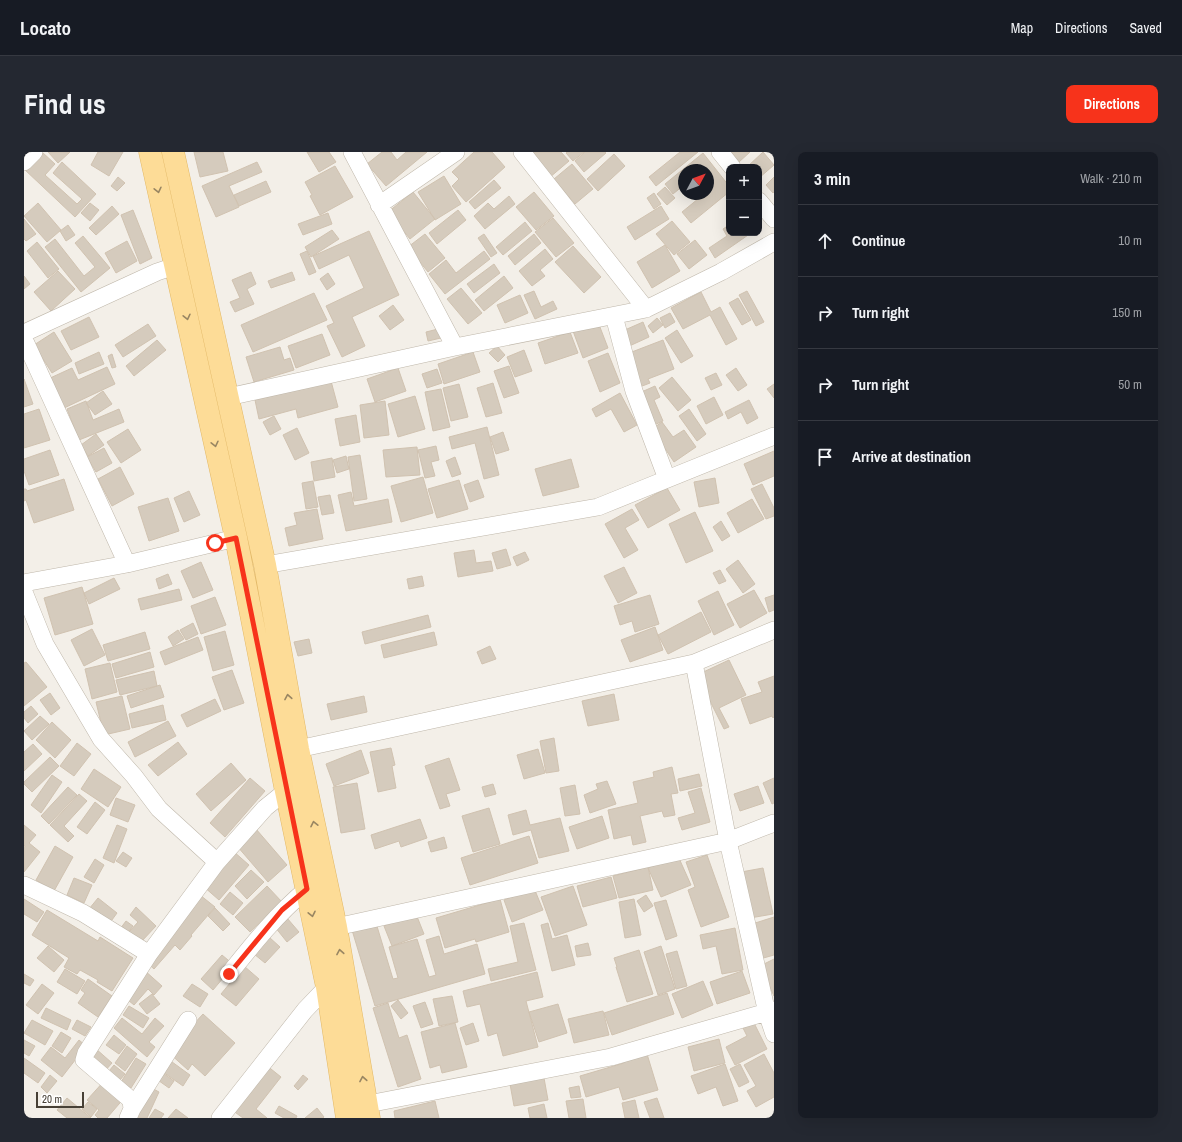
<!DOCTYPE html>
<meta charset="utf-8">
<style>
:root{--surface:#171b24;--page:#242831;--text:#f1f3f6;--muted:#9ea1a6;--line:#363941;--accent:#f7331b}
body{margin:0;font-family:"Archivo Narrow",sans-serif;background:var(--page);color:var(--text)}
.controls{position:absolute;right:12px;top:12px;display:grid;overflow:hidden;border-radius:8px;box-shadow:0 4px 16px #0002}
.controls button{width:36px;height:36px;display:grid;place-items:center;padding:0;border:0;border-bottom:1px solid var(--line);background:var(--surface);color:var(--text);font:20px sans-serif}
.compass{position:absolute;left:654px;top:12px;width:36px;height:36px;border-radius:50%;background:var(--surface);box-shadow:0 4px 16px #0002;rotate:49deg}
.scale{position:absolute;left:12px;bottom:10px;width:48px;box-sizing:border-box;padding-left:4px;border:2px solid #474036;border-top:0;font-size:11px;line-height:14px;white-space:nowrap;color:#474036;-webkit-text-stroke:3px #fff;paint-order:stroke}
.stop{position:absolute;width:12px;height:12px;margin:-9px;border:3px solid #f7331b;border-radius:50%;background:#fff}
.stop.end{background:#f7331b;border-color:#fff;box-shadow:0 1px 4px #0008}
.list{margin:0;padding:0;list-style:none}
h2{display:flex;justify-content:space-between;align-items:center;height:52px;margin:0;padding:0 16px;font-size:17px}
h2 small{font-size:13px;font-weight:400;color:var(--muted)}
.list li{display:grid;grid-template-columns:26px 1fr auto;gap:12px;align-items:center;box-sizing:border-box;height:72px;padding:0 16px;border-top:1px solid var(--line)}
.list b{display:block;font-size:15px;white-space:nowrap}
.list em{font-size:13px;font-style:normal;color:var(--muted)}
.icon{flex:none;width:22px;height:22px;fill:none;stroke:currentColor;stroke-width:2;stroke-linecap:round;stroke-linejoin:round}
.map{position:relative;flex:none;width:750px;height:966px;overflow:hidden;border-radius:8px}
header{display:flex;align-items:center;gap:24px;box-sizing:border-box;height:56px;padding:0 20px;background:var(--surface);border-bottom:1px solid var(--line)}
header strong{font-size:19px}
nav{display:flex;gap:22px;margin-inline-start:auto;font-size:14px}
.intro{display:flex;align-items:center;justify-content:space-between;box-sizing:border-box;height:96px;padding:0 24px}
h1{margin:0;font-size:28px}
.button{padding:10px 18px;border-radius:8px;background:var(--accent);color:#fff;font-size:14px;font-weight:700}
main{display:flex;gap:24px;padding:0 24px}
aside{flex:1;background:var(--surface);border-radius:8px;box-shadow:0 4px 16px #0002}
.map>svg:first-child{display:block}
</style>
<header>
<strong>Locato</strong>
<nav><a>Map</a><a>Directions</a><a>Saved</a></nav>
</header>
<div class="intro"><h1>Find us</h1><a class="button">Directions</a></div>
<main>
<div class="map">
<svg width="750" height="966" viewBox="0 0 750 966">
<rect width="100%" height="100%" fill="#f3efe8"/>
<path fill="#d5cbbd" stroke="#d0c2b0" d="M18,0L31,12L21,23L53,52L58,47L29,21L38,10L72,42L51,65L0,17Z
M24,0H46L34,11Z
M74,0H99L85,24L67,13Z
M170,0H199L204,19L176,25Z
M283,0H305L312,10L295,20Z
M358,0H367L373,8L382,0H403L362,34L343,12Z
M450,0H468L481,15L442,50L428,34L435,27L428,20Z
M509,0H537L545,9L525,26L505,3Z
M543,0H560L549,9L542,1Z
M561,0H581L582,1L560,20L551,9Z
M656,0H674L632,34L625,25Z
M707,0H726L715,10Z
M739,0L750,13L735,26V15H723Z
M679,1L705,34V40L667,71L658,60L680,42H684V39L688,36L684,31V18H660V33L649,42L641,32Z
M590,2L601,14L574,39L563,27Z
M233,10L238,20L205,34L215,55L192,65L178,34Z
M548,12L569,37L551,52L530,27Z
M311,14L329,45L296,63L286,44L288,43L281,30Z
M420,24L437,52L411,68L394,40Z
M94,25L101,31L93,39L87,34Z
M750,25V40L749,41L742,33Z
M470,28L477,36L451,57L445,50Z
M242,29L247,40L215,54L210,43Z
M641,35L651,46L643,53L633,42Z
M389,40L411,67L386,87L364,60Z
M510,40L530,64L512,78L492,55Z
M630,41L637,52L630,57L623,46Z
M485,44L491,52L461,77L450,64L464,51L470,57Z
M14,51L37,78L23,90L0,64Z
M66,51L75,58L66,69L57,61Z
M88,54L95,62L72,83L65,76Z
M637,54L645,67L611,88L603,75Z
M109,58L128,106L116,112L97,63Z
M434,58L442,68L413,92L405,81Z
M304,61L308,72L279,83L274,72Z
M529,66L550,91L532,105L511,80Z
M0,67L12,82L2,89L0,87Z
M648,69L666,90L650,103L632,82Z
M501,70L508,79L479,103L472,95Z
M44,73L51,83L42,89L36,79Z
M705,73V81H727L691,106L685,96L703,84L699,77Z
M308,78L315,87L287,105L281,95Z
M345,79L375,143L328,165L341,194L318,205L303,174L310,171L302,154L340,136L325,103L295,117L289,104Z
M401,82L421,106L404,120L384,95Z
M460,82L473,101L467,105L454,86Z
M510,82L517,91L491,113L484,104Z
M59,84L86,116L57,140L21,95L31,87L60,124L71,115L51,91Z
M671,88L683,103L665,117L653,102Z
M103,89L113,109L92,121L81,101Z
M13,90L35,117L24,126L3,99Z
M641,93L656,119L628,136L613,110Z
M549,94L577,125L560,141L531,110Z
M521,97L529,107L516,118L521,124L508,134L495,119Z
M283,99L292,120L285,123L276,102Z
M460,99L466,107L421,142L405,122L422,108L432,121Z
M470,112L476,121L450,141L443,132Z
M34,119L51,137L27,159L10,140Z
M227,120L232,132L223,137L230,152L211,160L206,150L216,146L208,128Z
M268,120L271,128L247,136L244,129Z
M304,121L311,132L303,138L296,127Z
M0,124L6,132L0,137Z
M480,124L489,136L460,159L451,148Z
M437,136L458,161L444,172L423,147Z
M510,139L517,155L529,149L533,157L511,167L500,143Z
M723,139L740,170L732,174L715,143Z
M677,140L687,160L696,155L713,187L702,193L686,163L659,177L647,156Z
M290,141L303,168L229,200L217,173Z
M496,143L504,161L481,171L473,153Z
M714,146L727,168L718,173L705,151Z
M369,153L380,168L366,178L355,164Z
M646,161L651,170L641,176L636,166Z
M65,165L75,185L47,198L37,179Z
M633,166L639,173L629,181L624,174Z
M574,170L584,196L559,206L549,179Z
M619,170L625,185L601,196L594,181Z
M124,172L132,184L99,205L91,193Z
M414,177L417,186L404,189L402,180Z
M653,178L669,204L657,211L641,186Z
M30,180L48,209L28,221L10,193Z
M546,180L554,201L521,212L514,191Z
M298,182L306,203L272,216L264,194Z
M133,188L142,198L110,224L102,214Z
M639,188L650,217L624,227L626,231L613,236L600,203Z
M473,194L481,203L474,210L465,201Z
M256,195L260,208L266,206L270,218L230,230L222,205Z
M500,198L508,219L491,225L483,205Z
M75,200L80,212L55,222L51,211Z
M449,200L456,220L420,232L414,212Z
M584,201L596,231L576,240L564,209Z
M88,202L92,215L88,216L84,204Z
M485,214L495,241L480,246L470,219Z
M83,215L91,232L38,257L24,227L48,216L54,228Z
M374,216L382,239L351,250L343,227Z
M712,216L723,233L714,239L702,223Z
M413,217L418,231L403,236L398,222Z
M692,221L698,233L687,238L681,226Z
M648,225L667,248L654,259L635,236Z
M0,227L9,252L0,255Z
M307,229L314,255L274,266L272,257L235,267L231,248Z
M469,231L478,261L462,265L453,236Z
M435,232L444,265L427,269L419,236Z
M750,232V246L743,237Z
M631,234L636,245L630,248L639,269L628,274L613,242Z
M417,237L426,275L409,279L401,240Z
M79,239L88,252L71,263L62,251Z
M596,241L613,273L600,280L587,257L572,265L568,257Z
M391,244L401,277L374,285L364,252Z
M690,245L699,263L682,272L673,254Z
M725,248L734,266L723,272L717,260L704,267L701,260Z
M62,249L69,268L95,257L100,270L55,288L43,257Z
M361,249L365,283L340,286L336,253Z
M15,257L26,288L0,296V262Z
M665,257L682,282L673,289L655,264Z
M332,263L336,290L316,294L311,267Z
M250,264L257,277L246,283L239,270Z
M638,270L649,285L660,278L672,295L650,310L628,277Z
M463,275L475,323L460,327L451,291L428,297L425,285Z
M273,276L285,301L271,308L259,283Z
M104,277L117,298L97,311L83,290Z
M479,280L485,298L472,302L466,285Z
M72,282L80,293L64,304L57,293Z
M412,294L415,308L407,310L411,324L401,326L394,298Z
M393,295L396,323L362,325L359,298Z
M80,296L88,311L72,320L63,305Z
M26,298L35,323L5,333L0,319V307Z
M750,299V324L729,333L720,312Z
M336,303L343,347L330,349L324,305Z
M322,304L325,317L313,321L309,308Z
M431,305L437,322L428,325L422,309Z
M308,306L311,325L290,329L287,310Z
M547,307L555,335L519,344L511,317Z
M96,315L110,342L88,354L74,327Z
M399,325L409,361L377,370L367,334Z
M691,326L695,351L675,355L670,330Z
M40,327L50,358L10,371L2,348L0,349V337H2L3,339Z
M435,328L444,357L413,366L404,337Z
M454,328L460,345L446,350L440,333Z
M289,329L294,355L282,357L278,331Z
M738,332L750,356V364L742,367L727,337Z
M643,336L656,358L624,376L611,353Z
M165,339L176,363L160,370L150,346Z
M327,340L330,354L364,347L368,370L322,379L314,343Z
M306,343L310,361L298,363L294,345Z
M144,346L155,379L125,389L114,355Z
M728,347L740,367L714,381L703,361Z
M293,357L299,387L265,394L261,376L273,373L270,361Z
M608,357L615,368L601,376L614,398L600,406L581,372Z
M671,360L689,399L662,411L645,372Z
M697,369L706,384L698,389L689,375Z
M482,397L487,413L473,417L468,401Z
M450,398L452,411L467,409L469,419L434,425L430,401Z
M501,400L505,408L493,414L489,405Z
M714,408L731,432L719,441L702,417Z
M177,410L189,438L169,446L157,419Z
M600,415L613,441L594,451L580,424Z
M696,418L702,429L695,432L689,421Z
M144,422L148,432L135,437L132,427Z
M398,424L400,434L385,437L383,427Z
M90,426L96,437L65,452L60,441Z
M58,435L69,472L31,483L20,446Z
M155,437L158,448L117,458L114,447Z
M730,438L743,461L716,476L703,452Z
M694,439L710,473L690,483L674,449Z
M626,443L635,472L611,480L608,469L596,473L590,454Z
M750,443V458L745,460L741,446Z
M191,445L202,473L177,482L167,454Z
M677,460L687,480L644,502L634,483Z
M404,463L407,475L341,492L338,480Z
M169,471L174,482L162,488L156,478Z
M631,475L639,498L606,510L597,488Z
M68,477L81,503L60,514L47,488Z
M154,478L160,487L149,494L144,485Z
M201,479L210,513L189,519L180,485Z
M121,480L126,497L84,509L79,493Z
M410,480L413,493L360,506L357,493Z
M174,485L179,498L141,513L136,500Z
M285,487L288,501L274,504L270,490Z
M466,494L472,507L458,512L453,500Z
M126,500L130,515L92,526L88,512Z
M705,508L722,543L695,556L705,575L700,577L673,523Z
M2,510L23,535L0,554V511Z
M86,511L93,540L68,547L61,517Z
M208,518L220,551L200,558L188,525Z
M130,519L133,534L96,543L92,528Z
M750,524V565L749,566L748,564L726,572L717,547L738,540L734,530Z
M136,533L140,545L107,556L103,544Z
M26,541L36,556L27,563L16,548Z
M590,542L595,568L564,574L558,549Z
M98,544L106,577L80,583L72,550Z
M340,544L343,560L307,568L303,552Z
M191,547L197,559L163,575L157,563Z
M139,553L142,568L108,576L105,562Z
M7,554L14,562L4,571L0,566V560Z
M16,564L25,572L8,588L0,579Z
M144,569L152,584L111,605L104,590Z
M28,570L47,588L31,606L12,588Z
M530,586L535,619L522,621L516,589Z
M154,590L163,602L134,624L124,613Z
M53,591L67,602L50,624L36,614Z
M9,592L18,602L0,619V600Z
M367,596L371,613L368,614L372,636L354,640L346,600Z
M514,597L521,621L500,627L493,603Z
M337,598L345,621L310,634L302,612Z
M26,605L35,614L8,640L0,632V630Z
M425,606L436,638L422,642L426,654L416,657L401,614Z
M207,611L222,628L187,659L172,642Z
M648,615L654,641L647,642L651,663L640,665L638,659L616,664L622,690L609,693L607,683L590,687L584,658L614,651L609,630L630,625L629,620Z
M70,617L97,635L84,655L57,637Z
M675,622L678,634L656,639L654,627Z
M28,623L38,630L17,661L7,653Z
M226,626L241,639L201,685L186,671Z
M750,626V651L748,652L739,631Z
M583,629L592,652L566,661L560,643L574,637L572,632Z
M333,631L341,677L317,681L309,635Z
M469,632L472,642L461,645L458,635Z
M551,633L556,662L541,664L536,636Z
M734,634L740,651L716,659L710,642Z
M44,635L53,643L25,672L17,664Z
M677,636L686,670L658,678L654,666L671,661L664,640Z
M55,642L63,649L40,674L50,684L44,690L26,673Z
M92,646L111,653L104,670L86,663Z
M71,650L81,658L63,682L53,675Z
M465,656L476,692L449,700L438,664Z
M502,658L506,673L536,666L545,699L515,706L507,678L489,683L484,663Z
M578,664L585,686L553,697L545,675Z
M396,667L403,686L377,695L375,689L351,697L347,683Z
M0,673L12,683L5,691L16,700L0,720V696L1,694L0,693Z
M93,673L103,677L90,711L79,706Z
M232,677L263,713L244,730L213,694Z
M505,684L514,711L446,733L437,706Z
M420,685L423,696L407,700L404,690Z
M31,694L49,705L30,739L12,728Z
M209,699L225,713L195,748L179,734Z
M99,700L108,706L102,715L92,709Z
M683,703L705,765L677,775L664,738L671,735L662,710Z
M654,704L667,733L637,745L624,716Z
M71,707L80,713L70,731L60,725Z
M624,715L629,738L595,746L589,724Z
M739,716L749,762L726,766L717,720Z
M227,718L240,730L223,747L211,734Z
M587,725L593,746L559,755L553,734Z
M50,726L68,733L60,751L43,743Z
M243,734L258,750L226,780L211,765Z
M549,734L563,773L531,784L517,745Z
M510,736L519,758L488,770L480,748Z
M206,740L219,751L209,763L196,752Z
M176,743L191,755L167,783L168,784L156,798L151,793L130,817L120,808Z
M622,743L629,754L620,760L613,749Z
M74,746L93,761L85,772L65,757Z
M0,747L20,760L13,770L0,762Z
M476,747L485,780L452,790L451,787L421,796L412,766Z
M610,747L617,783L601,786L595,750Z
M642,748L653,784L642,788L630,751Z
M112,755L132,774L117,790L105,780L114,770L106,763Z
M191,756L206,772L199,779L184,764Z
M23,758L74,789L76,785L109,806L88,839L73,830L74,828L56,818L53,822L40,815L45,806L8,783Z
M392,762L400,782L368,794L360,774Z
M750,765V803L736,807L725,773Z
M263,766L275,780L263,790L251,775Z
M102,769L109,774L103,782L96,777Z
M352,771L369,827L374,826L365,795L393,787L405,825L412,823L402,788L415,784L420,802L453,792L461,822L351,854L328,778Z
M500,771L512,818L467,829L464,817L494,810L486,774Z
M524,771L528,787L543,783L551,813L528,819L517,773Z
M711,776L719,818L698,822L692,794L679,797L676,783Z
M245,785L256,795L241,811L230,802Z
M564,791L567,803L553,805L551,794Z
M24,794L40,808L30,820L13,806Z
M637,794L651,837L634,843L620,800Z
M615,798L629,842L603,850L592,815H593L590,806Z
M653,799L663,834L652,837L642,802Z
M198,803L210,813L189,838L177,827Z
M750,807V844L736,814Z
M220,814L235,827L212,854L197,842Z
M41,817L61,829L53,842L33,830Z
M120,818L138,834L130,843L124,837L110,853L98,843Z
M718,819L726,841L693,852L686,830Z
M513,820L519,845L502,849L514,895L479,904L473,881L464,884L456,852L443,855L439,839Z
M0,822L10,828L6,834L0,831Z
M64,827L88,844L74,865L54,851L61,841L57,838Z
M679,829L689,853L658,866L648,842Z
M18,832L30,841L14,862L2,853Z
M168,832L184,842L176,855L159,844Z
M643,841L650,862L588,883L580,861Z
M128,842L136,852L123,862L115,852Z
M428,844L434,870L415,874L409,847Z
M374,848L384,861L377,867L367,854Z
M401,850L409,872L397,876L389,854Z
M364,851L375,886L383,883L397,927L374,935L349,856Z
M534,852L543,881L515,890L505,860Z
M105,854L125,866L119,876L99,863Z
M22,856L47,868L43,878L17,866Z
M579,859L585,883L550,891L544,867Z
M179,862L211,891L181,924L168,912L164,918L144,900Z
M98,866L118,882L131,866L140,874L125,890L131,895L123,905L90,876Z
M8,868L29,879L21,893L0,881Z
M53,868L67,875L61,884L48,877Z
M431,871L443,915L418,921L416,913L406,916L397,880Z
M449,871L455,889L442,893L436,876Z
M730,871L743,897L711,913L702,895L723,884L719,876Z
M37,880L47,886L38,901L28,894Z
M90,883L102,893L95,902L82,893Z
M695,887L701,911L670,919L664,895Z
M0,888L11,894L5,904L0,901Z
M55,888L62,894L38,925L17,908L27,895L41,906Z
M103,894L113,902L101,919L91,911Z
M71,896L88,911L80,920L63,905Z
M623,902L634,938L599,948L595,935L562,945L556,924L600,911L599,909Z
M740,902L750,921V945L732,955L723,939L732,934L720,913Z
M0,906L21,921L14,931L0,921Z
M112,906L122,912L107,936L97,930Z
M144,907L166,923L159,934L136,918Z
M701,912L714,949L699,954L692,935L674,942L667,924Z
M716,912L725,930L715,935L706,917Z
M90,913L101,922L96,928L85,919Z
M242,913L257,925L232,957L243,966H219L208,958Z
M136,919L150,929L145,936L131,926Z
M26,923L33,929L23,941L17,935Z
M279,923L284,927L274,938L270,934Z
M520,926L524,948L490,954L486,932Z
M81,928L101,945L83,966H74L71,963L75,958L63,948Z
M555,934L557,945L547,946L545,936Z
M126,935L135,940L123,966H111Z
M43,946L67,966H43L33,958Z
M633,946L640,966H626L620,950Z
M559,947L562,966H545L542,949Z
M611,948L615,966H601L598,951Z
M411,949L415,966H371L370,959Z
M64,950L73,957L67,965L58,957Z
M520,952L523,966H506L504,956Z
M255,954L273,964L272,966H260L251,961Z
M293,956L300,965L299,966H281Z
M131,957L140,962L137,966H125Z
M152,957L164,966H144Z"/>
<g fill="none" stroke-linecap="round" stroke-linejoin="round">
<g stroke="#bfb7aa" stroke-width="18">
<path id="minor" d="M328,0L431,195
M498,0L622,157
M696,0L708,15
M0,10L10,0
M735,49L750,67
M355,53L432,0
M590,164L610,239L643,327
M0,181L133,120L151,114
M0,187L103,412
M204,245L431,195L622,157L697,120L750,90
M241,413L574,355L750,284
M0,431L103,412L212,386
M0,440L21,492L77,587L110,624L135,657L193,710
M670,511L704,689L743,861L750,882
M274,597L670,511L750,478
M0,733L59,761L125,802
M312,775L704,689L750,671
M205,822C229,792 253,762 283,737
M344,952L587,905L750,858
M108,957L164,868
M104,966L108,957L107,948L60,908L62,901L125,802L193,710L241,656L262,639
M196,966L281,858L303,835"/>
</g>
<g stroke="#e2b867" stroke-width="23">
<path id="major" d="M126,0L212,386L262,639L303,835L323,966
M149,0L241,413L274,597L312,775L345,966"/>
</g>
<use href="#minor" stroke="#fff" stroke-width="17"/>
<use href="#major" stroke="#fddc97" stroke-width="22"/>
</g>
<defs><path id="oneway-chevron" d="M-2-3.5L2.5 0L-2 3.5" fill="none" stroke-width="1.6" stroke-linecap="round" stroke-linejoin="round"/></defs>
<g stroke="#998662">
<use href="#oneway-chevron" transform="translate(134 38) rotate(77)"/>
<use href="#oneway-chevron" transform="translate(163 165) rotate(77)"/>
<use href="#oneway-chevron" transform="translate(191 292) rotate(77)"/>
<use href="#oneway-chevron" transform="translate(264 545) rotate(-100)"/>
<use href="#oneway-chevron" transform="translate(290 672) rotate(-102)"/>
<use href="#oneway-chevron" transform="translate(288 762) rotate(78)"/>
<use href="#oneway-chevron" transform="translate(316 800) rotate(-100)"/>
<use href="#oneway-chevron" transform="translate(339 927) rotate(-100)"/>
</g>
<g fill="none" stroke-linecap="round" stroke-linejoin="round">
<path stroke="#f7331b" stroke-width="5" d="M191,391L212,386L283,737L258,758L205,822"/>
</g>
</svg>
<div class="controls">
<button>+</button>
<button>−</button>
</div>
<svg class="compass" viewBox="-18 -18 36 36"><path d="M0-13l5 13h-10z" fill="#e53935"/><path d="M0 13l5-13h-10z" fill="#9ea1a6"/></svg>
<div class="scale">20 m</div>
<div class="stop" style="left:191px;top:391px"></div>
<div class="stop end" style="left:205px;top:822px"></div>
</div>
<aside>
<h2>3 min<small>Walk · 210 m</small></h2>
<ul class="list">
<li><svg class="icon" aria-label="ahead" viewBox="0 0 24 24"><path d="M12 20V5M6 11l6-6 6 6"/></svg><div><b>Continue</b></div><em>10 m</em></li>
<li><svg class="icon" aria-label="right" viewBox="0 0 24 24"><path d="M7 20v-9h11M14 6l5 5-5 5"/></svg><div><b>Turn right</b></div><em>150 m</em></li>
<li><svg class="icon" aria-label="right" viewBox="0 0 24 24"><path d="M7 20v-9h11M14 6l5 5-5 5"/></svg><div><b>Turn right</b></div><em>50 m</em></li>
<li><svg class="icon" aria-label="arrive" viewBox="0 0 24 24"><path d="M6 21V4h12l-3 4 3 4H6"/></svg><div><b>Arrive at destination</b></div></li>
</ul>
</aside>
</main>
